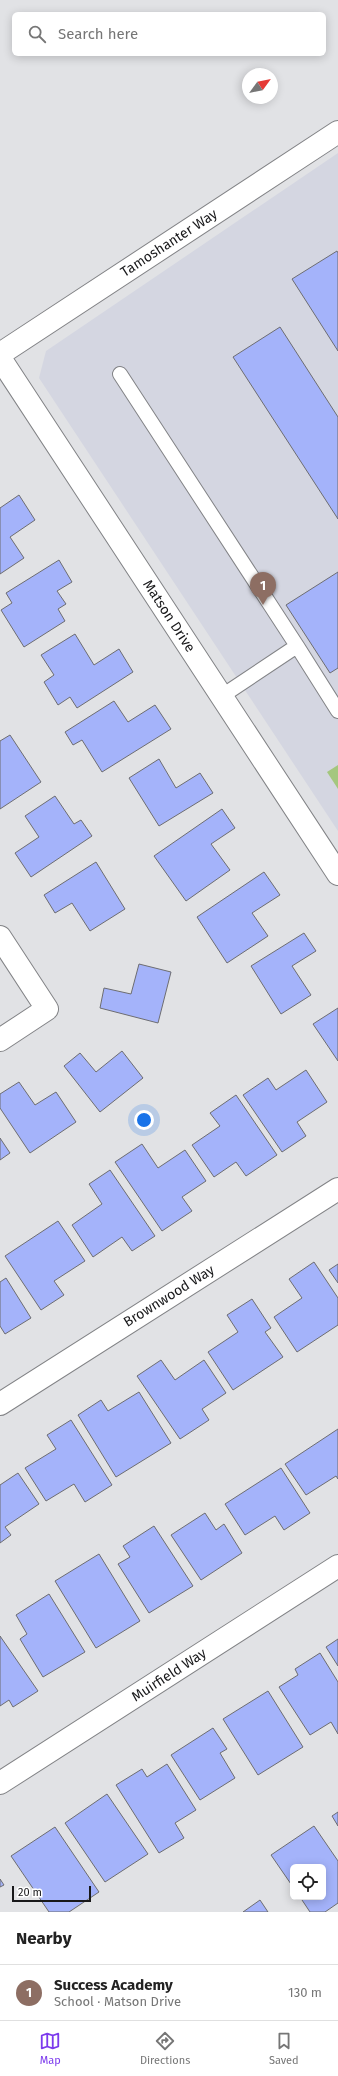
<!DOCTYPE html>
<meta charset="utf-8">
<style>
:root{--surface:#fff;--page:#f2f2f2;--text:#222;--muted:#767676;--line:#e0e0e0;--accent:#7c3aed}
body{margin:0;font-family:"Fira Sans",sans-serif;background:var(--page);color:var(--text)}
.controls{position:absolute;right:12px;bottom:12px;display:grid;overflow:hidden;border-radius:6px;box-shadow:0 2px 10px #0003}
.controls button{width:36px;height:36px;display:grid;place-items:center;padding:0;border:0;border-bottom:1px solid var(--line);background:var(--surface);color:var(--text);font:20px sans-serif}
.compass{position:absolute;left:242px;top:68px;width:36px;height:36px;border-radius:50%;background:var(--surface);box-shadow:0 2px 10px #0003;rotate:57deg}
.scale{position:absolute;left:12px;bottom:10px;width:79px;box-sizing:border-box;padding-left:4px;border:2px solid #18181a;border-top:0;font-size:11px;line-height:14px;white-space:nowrap;color:#18181a;-webkit-text-stroke:3px #fff;paint-order:stroke}
.you{position:absolute;left:144px;top:1120px;width:14px;height:14px;margin:-10px;border:3px solid #fff;border-radius:50%;background:#1a73e8;box-shadow:0 0 0 6px #1a73e833}
.badge{display:grid;place-items:center;width:26px;height:26px;border-radius:50%;background:var(--accent);color:#fff;font-size:13px;font-weight:700}
.pin{position:absolute;translate:-50% -33px;filter:drop-shadow(0 1px 2px #0008)}
.pin::after{content:'';position:absolute;top:21px;width:14px;height:12px;background:inherit;clip-path:polygon(0 0,100% 0,50% 100%)}
.list{margin:0;padding:0;list-style:none}
h2{display:flex;justify-content:space-between;align-items:center;height:52px;margin:0;padding:0 16px;font-size:17px}
h2 small{font-size:13px;font-weight:400;color:var(--muted)}
.list li{display:grid;grid-template-columns:26px 1fr auto;gap:12px;align-items:center;box-sizing:border-box;height:56px;padding:0 16px;border-top:1px solid var(--line)}
.list b{display:block;font-size:15px;white-space:nowrap}
.list p{margin:0;font-size:13px;white-space:nowrap;color:var(--muted)}
.list em{font-size:13px;font-style:normal;color:var(--muted)}
.icon{flex:none;width:22px;height:22px;fill:none;stroke:currentColor;stroke-width:2;stroke-linecap:round;stroke-linejoin:round}
.map{position:relative;flex:none;width:338px;height:1912px;overflow:hidden}
.search{position:absolute;background:var(--surface);box-shadow:0 2px 10px #0003;left:12px;right:12px;top:12px;height:44px;display:flex;align-items:center;gap:10px;box-sizing:border-box;padding:0 14px;border-radius:6px;color:var(--muted);font-size:15px}
.sheet{height:108px;background:var(--surface)}
nav{display:flex;justify-content:space-around;align-items:center;box-sizing:border-box;height:56px;border-top:1px solid var(--line);background:var(--surface);font-size:11px;color:var(--muted)}
nav a{display:grid;justify-items:center;gap:2px}
nav .on{color:var(--accent)}
.map>svg:first-child{display:block}
</style>
<div class="map">
<svg width="338" height="1912" viewBox="0 0 338 1912">
<rect width="100%" height="100%" fill="#e1e2e5"/>
<path fill="#d4d6e1" d="M338,153V831L39,378L46,351Z"/>
<path fill="#a4c77f" d="M338,765V789L327,772Z"/>
<path fill="#a4b3fa" stroke="#6d6d71" d="M337,251L338,253V351L292,279Z
M280,327L338,417V519L233,357Z
M19,495L35,520L10,537L24,558L0,574V508Z
M59,560L72,582L57,591L66,604L58,609L65,621L24,647L1,610L12,603L6,593Z
M338,572V668L330,673L286,605Z
M75,634L94,665L119,649L133,672L77,708L70,697L58,705L44,682L54,675L41,655Z
M114,701L128,722L155,705L171,729L102,772L82,740L73,745L65,732Z
M10,735L41,782L0,809V741Z
M159,759L176,788L200,773L213,793L159,826L129,778Z
M55,796L74,824L81,820L92,836L31,877L15,853L39,837L25,816Z
M222,809L235,828L211,844L230,870L186,901L154,856Z
M96,862L125,909L90,931L72,903L55,913L44,895Z
M264,872L280,895L252,913L268,936L227,963L197,917Z
M304,933L316,951L292,966L311,995L281,1014L251,966Z
M139,964L171,972L158,1023L100,1008L104,988L131,994Z
M338,1008V1061L313,1024Z
M122,1051L143,1078L100,1112L64,1066L80,1053L96,1072Z
M306,1070L327,1102L297,1122L306,1136L282,1152L243,1095L268,1078L276,1090Z
M19,1082L35,1105L56,1092L76,1122L30,1153L0,1108V1094Z
M236,1095L277,1155L246,1176L236,1162L214,1177L192,1145L220,1126L210,1113Z
M0,1138L10,1153L0,1160Z
M142,1144L158,1168L185,1150L206,1181L182,1197L192,1211L162,1231L115,1162Z
M110,1170L155,1236L132,1251L122,1237L93,1257L72,1225L102,1204L89,1184Z
M58,1221L85,1261L54,1281L64,1295L41,1310L5,1256Z
M314,1262L338,1298V1325L297,1352L274,1317L302,1298L289,1279Z
M338,1264V1283L329,1270Z
M6,1278L31,1318L5,1334L0,1326V1282Z
M252,1299L271,1328L265,1332L283,1357L233,1390L208,1352L238,1332L227,1315Z
M161,1360L175,1380L204,1360L226,1393L202,1409L209,1420L180,1439L137,1376Z
M139,1392L171,1443L116,1477L78,1415L101,1400L108,1411Z
M71,1420L112,1485L85,1502L74,1484L46,1501L25,1468L56,1449L47,1435Z
M338,1429V1479L336,1476L306,1495L285,1464Z
M281,1468L310,1513L284,1530L275,1516L245,1535L225,1504Z
M18,1473L39,1504L5,1527L11,1535L0,1543V1485Z
M205,1513L216,1530L224,1524L242,1553L201,1580L171,1535Z
M154,1526L193,1586L149,1613L118,1564L130,1557L123,1546Z
M99,1554L140,1621L96,1648L55,1581Z
M49,1594L85,1652L43,1677L20,1639L27,1634L16,1615Z
M0,1636L38,1691L13,1707L9,1700L0,1706Z
M338,1639V1666L326,1647Z
M320,1653L338,1682V1734L331,1722L310,1735L279,1687L298,1675L295,1669Z
M268,1691L303,1747L258,1775L223,1719Z
M213,1728L227,1749L220,1753L235,1778L200,1800L171,1755Z
M167,1764L196,1810L175,1823L184,1838L159,1853L116,1785L142,1769L147,1777Z
M107,1794L148,1854L105,1882L65,1823Z
M338,1812V1826L332,1816Z
M314,1826L338,1861V1903L325,1912H310L300,1897H323V1867H293V1887L271,1855Z
M55,1827L99,1892L69,1912H49L11,1856Z
M0,1879L4,1885L0,1887Z
M260,1900L268,1912H243Z"/>
<g fill="none" stroke-linecap="round" stroke-linejoin="round">
<g stroke="#828386" stroke-width="16">
<path id="lane" d="M120,374L297,646
M222,696L297,646L338,711"/>
</g>
<g stroke="#828386" stroke-width="24">
<path id="street" d="M0,354L338,132
M0,358L338,874
M0,937L47,1009L0,1040
M0,1404L338,1189
M0,1783L338,1566"/>
</g>
<use href="#lane" stroke="#fff" stroke-width="14"/>
<use href="#street" stroke="#fff" stroke-width="22"/>
</g>
<g text-anchor="middle" dominant-baseline="central" stroke-width="3" stroke-linejoin="round" paint-order="stroke">
<g font-size="14" fill="#18181a" stroke="#fff">
<text transform="translate(169 243) rotate(-33)">Tamoshanter Way</text>
<text transform="translate(169 616) rotate(57)">Matson Drive</text>
<text transform="translate(169 1296) rotate(-32)">Brownwood Way</text>
<text transform="translate(169 1675) rotate(-33)">Muirfield Way</text>
</g>
</g>
</svg>
<div class="controls">
<button><svg class="icon" aria-label="locate" viewBox="0 0 24 24"><circle cx="12" cy="12" r="6"/><path d="M12 2v4M12 18v4M2 12h4M18 12h4"/></svg></button>
</div>
<svg class="compass" viewBox="-18 -18 36 36"><path d="M0-13l5 13h-10z" fill="#e53935"/><path d="M0 13l5-13h-10z" fill="#767676"/></svg>
<div class="scale">20 m</div>
<div class="you"></div>
<div class="pin badge" style="left:263px;top:605px;background:#8d6e63">1</div>
<div class="search"><svg class="icon" aria-label="search" viewBox="0 0 24 24"><circle cx="10" cy="10" r="6"/><path d="M15 15l6 6"/></svg>Search here</div>
</div>
<section class="sheet">
<h2>Nearby<small></small></h2>
<ul class="list">
<li><span class="badge" style="background:#8d6e63">1</span><div><b>Success Academy</b><p>School · Matson Drive</p></div><em>130 m</em></li>
</ul>
</section>
<nav>
<a class="on"><svg class="icon" aria-label="map" viewBox="0 0 24 24"><path d="M3 6l6-2 6 2 6-2v14l-6 2-6-2-6 2zM9 4v14M15 6v14"/></svg>Map</a>
<a><svg class="icon" aria-label="directions" viewBox="0 0 24 24"><path d="M12 3l9 9-9 9-9-9zM9 14v-3h6M13 9l2 2-2 2"/></svg>Directions</a>
<a><svg class="icon" aria-label="saved" viewBox="0 0 24 24"><path d="M7 4h10v16l-5-4-5 4z"/></svg>Saved</a>
</nav>
